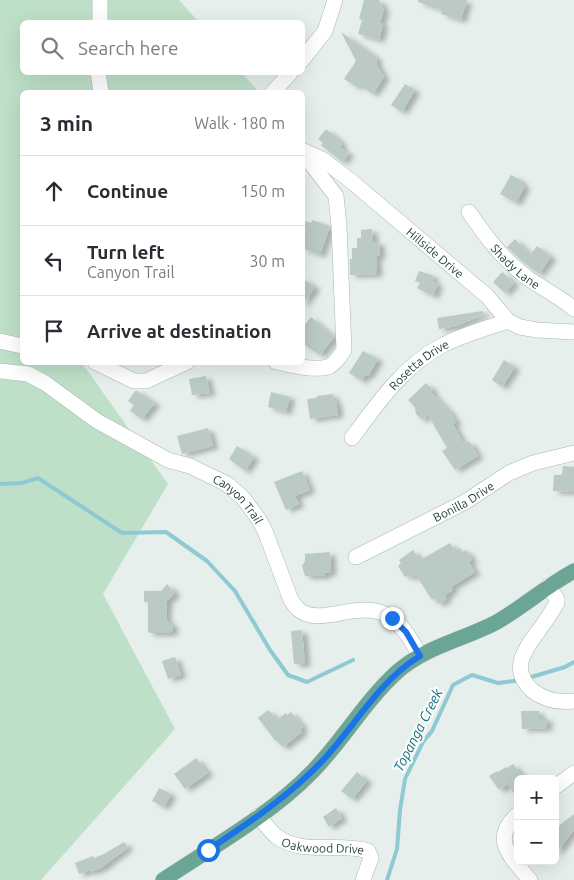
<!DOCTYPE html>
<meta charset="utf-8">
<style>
:root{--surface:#fff;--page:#f7f7f7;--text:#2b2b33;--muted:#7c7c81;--line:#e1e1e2}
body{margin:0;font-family:Ubuntu,sans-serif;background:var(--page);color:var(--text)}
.controls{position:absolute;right:15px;bottom:15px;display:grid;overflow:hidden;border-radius:8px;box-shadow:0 5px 20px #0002}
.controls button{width:45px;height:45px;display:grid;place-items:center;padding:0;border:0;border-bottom:1px solid var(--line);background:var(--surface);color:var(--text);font:25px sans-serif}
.stop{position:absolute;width:15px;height:15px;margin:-11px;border:4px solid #1a73e8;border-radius:50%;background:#fff}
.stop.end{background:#1a73e8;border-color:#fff;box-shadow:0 1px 5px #0008}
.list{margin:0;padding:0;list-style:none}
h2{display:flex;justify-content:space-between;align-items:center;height:65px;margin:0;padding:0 20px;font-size:21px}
h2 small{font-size:16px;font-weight:400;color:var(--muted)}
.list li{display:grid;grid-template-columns:32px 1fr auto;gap:15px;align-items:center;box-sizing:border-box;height:70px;padding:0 20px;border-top:1px solid var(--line)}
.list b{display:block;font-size:19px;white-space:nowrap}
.list p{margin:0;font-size:16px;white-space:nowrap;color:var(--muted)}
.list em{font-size:16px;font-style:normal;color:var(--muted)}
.icon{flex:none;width:28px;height:28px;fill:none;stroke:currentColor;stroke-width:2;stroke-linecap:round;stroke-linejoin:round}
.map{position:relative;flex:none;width:574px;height:880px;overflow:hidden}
.search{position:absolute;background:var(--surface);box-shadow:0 5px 20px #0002;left:20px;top:20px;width:285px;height:55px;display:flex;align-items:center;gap:12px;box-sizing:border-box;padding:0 18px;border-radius:8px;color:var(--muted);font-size:19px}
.panel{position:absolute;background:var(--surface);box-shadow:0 5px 20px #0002;left:20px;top:90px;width:285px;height:275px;border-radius:8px}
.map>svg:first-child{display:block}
</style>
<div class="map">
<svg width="574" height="880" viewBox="0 0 574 880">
<defs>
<filter id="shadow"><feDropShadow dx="5.5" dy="3" stdDeviation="2.5" flood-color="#0004"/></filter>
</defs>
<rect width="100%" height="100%" fill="#e6efeb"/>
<path fill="#bfe0c8" d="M0,0H179L199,22H22V72L242,73L258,91L257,92H22V362L82,363L168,484L103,594L175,729L41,880H0Z"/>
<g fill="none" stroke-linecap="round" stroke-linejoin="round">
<path stroke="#8ec9d4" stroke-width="4" d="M0,484L22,483L38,478L122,533L166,532L207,561L235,591L270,650L288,675L307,682L353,660
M528,678L565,667L574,662
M387,880L397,849L400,810L405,779L423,742L432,731L453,685L472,675L498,683L521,680"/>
</g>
<path fill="#bbcac4" filter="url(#shadow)" d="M364,0H379L384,10L380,23L383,24L379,40L358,34L362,20L359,19Z
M418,0H467L461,20L441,14L442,10L418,2Z
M341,32L376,57L377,65L384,77L373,94L359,84L357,87L344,79L356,61Z
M405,84L415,90L402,112L391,105Z
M326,129L338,139L342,145L340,147L349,154L342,162L321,145L323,143L318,139Z
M511,175L522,181L520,183L525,186L516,203L500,194Z
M312,220L330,226L320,255L302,248V229L305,221L311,223Z
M372,229L373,242H379L380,256H376L377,274L350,275V259H352V248H357V238H361V230Z
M515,239L530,255L537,246L551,257L539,274L523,262L507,247Z
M419,271L434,276L432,281L438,284L433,296L417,288L420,283L415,281Z
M502,272L514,283L505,293L493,282Z
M302,278L315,287L302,305Z
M483,311L484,314L457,326L439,329L437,318Z
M311,317L334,337L320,355L302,343V328Z
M363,351L378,359L368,376L365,375L362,381L349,373Z
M504,360L515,367L502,387L492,380Z
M206,376L210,393L192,395L189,379Z
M426,383L433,390L431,392L450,412L456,422L453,424L463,443L470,442L478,456L455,470L442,451L447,448L428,415L422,420L416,414L415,407L408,400Z
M136,390L155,403L142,419L130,411L134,405L128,401Z
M271,392L290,397L286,412L268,407Z
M333,394L334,401H336L338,415L310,419L307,399L317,398V396Z
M208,428L213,446L182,454L177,436Z
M237,446L254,457L245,471L229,459Z
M563,466L574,467V492L553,491L554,475H562Z
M302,471L310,490L295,496L299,504L286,510L274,482Z
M450,543L455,551L460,548L462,552L466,550L472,560L469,562L475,572L451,587L453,590L445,595L447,599L438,604L435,598L432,600L416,575L411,578L409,575L405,577L398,566L401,563L399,560L413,550L420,560Z
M330,552L331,573H325V576H305L302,566L305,561V554Z
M167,584L175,593L167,601L166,619L173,626V630L170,633H150L148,632V602H144V591H161Z
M302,630L305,664H294L291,631Z
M175,657L181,675L168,679L162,661Z
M268,710L277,719L286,713L287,715L291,712L303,727L300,729L302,732L283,747L274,739L258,718Z
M521,711H539V718H547V728L522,729Z
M196,758L208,773L185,789L174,774Z
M513,764L524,779H518V800L508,784L499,790L489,776L497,771L498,772L506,767L507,768Z
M357,772L367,781L352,799L341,791Z
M159,788L171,794L164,807L152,801Z
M336,808L342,818L329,827L323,817Z
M574,814V830L555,854V831L561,824Z
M124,842L128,847L101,868L90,872V870L79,874L75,863L93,856L94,858L104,854Z"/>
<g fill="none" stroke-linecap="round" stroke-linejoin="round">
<g stroke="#a8b8b2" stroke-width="16">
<g id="minor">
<path d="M100,22V0"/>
<path d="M302,60L325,31L335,0"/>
<path d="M98,72L101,92"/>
<path d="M273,92L291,72"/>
<path id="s1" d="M302,150L322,159L351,181L487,296L508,321L520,327L537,330L574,332"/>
<path id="s2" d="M469,212C486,237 501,257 525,276C541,288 559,296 574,309"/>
<path d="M0,341L22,346"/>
<path d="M95,362L134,381H146L187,362"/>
<path d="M276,362C292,365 312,371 328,367C335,364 340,356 344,350L339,226L336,196L302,152"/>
<path id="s3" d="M0,371L28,374L45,383L97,421L168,460L190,466L227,484L243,498L258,518L265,531L291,600C293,603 296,607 298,609C320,629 361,596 392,618C405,628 412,642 420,656"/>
<path id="s4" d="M352,438C377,404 404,365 443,345C462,335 487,328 508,321"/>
<path id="s5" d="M356,557L465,502L509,473L533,463L574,453"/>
<path d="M548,586L557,599V603C552,611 547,619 542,626C527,647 507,668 533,691C545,700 559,703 574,701"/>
<path d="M555,787L574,773"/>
<path d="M518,814C489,839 512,858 530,880"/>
<path id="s6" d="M258,816C264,822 270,831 276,836C302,856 339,842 368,851L371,858L363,880"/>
</g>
</g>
<g stroke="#c2cac8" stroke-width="16">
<path id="major" d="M163,880C211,848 271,814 311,773C342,742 364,702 397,672C425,647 462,640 495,623C522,608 546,586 574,571"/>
</g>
<use href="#minor" stroke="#fff" stroke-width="15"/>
<use href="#major" stroke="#6aa596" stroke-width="15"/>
</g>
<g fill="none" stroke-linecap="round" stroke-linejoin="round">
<path stroke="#1a73e8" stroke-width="6" d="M208,850C250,822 291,795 325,758C357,723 379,681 420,656L406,632L392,618"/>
</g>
<g text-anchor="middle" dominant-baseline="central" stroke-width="4.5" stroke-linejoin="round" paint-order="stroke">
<g font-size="12" fill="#24423a" stroke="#f7fbf9">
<text stroke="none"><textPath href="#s1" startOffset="169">Hillside Drive</textPath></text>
<text stroke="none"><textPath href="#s2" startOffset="72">Shady Lane</textPath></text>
<text stroke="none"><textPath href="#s4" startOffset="100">Rosetta Drive</textPath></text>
<text stroke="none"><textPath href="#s5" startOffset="121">Bonilla Drive</textPath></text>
<text stroke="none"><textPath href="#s3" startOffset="275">Canyon Trail</textPath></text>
<text stroke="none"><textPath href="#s6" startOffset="76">Oakwood Drive</textPath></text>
</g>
<g font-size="14" font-style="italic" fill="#1c6f80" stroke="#f7fbf9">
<text transform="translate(418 730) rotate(-63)">Topanga Creek</text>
</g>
</g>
</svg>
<div class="controls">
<button>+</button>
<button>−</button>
</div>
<div class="stop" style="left:208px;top:850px"></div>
<div class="stop end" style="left:392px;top:618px"></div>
<div class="search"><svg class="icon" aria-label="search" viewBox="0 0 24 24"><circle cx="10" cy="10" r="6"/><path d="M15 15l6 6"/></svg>Search here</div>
<section class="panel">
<h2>3 min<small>Walk · 180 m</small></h2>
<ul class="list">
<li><svg class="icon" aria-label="ahead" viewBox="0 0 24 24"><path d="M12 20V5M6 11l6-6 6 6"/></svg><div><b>Continue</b></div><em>150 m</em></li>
<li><svg class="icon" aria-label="left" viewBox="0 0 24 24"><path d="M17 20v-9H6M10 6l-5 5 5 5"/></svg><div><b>Turn left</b><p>Canyon Trail</p></div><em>30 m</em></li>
<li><svg class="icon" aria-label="arrive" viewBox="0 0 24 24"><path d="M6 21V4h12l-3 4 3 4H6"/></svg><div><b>Arrive at destination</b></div></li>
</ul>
</section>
</div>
